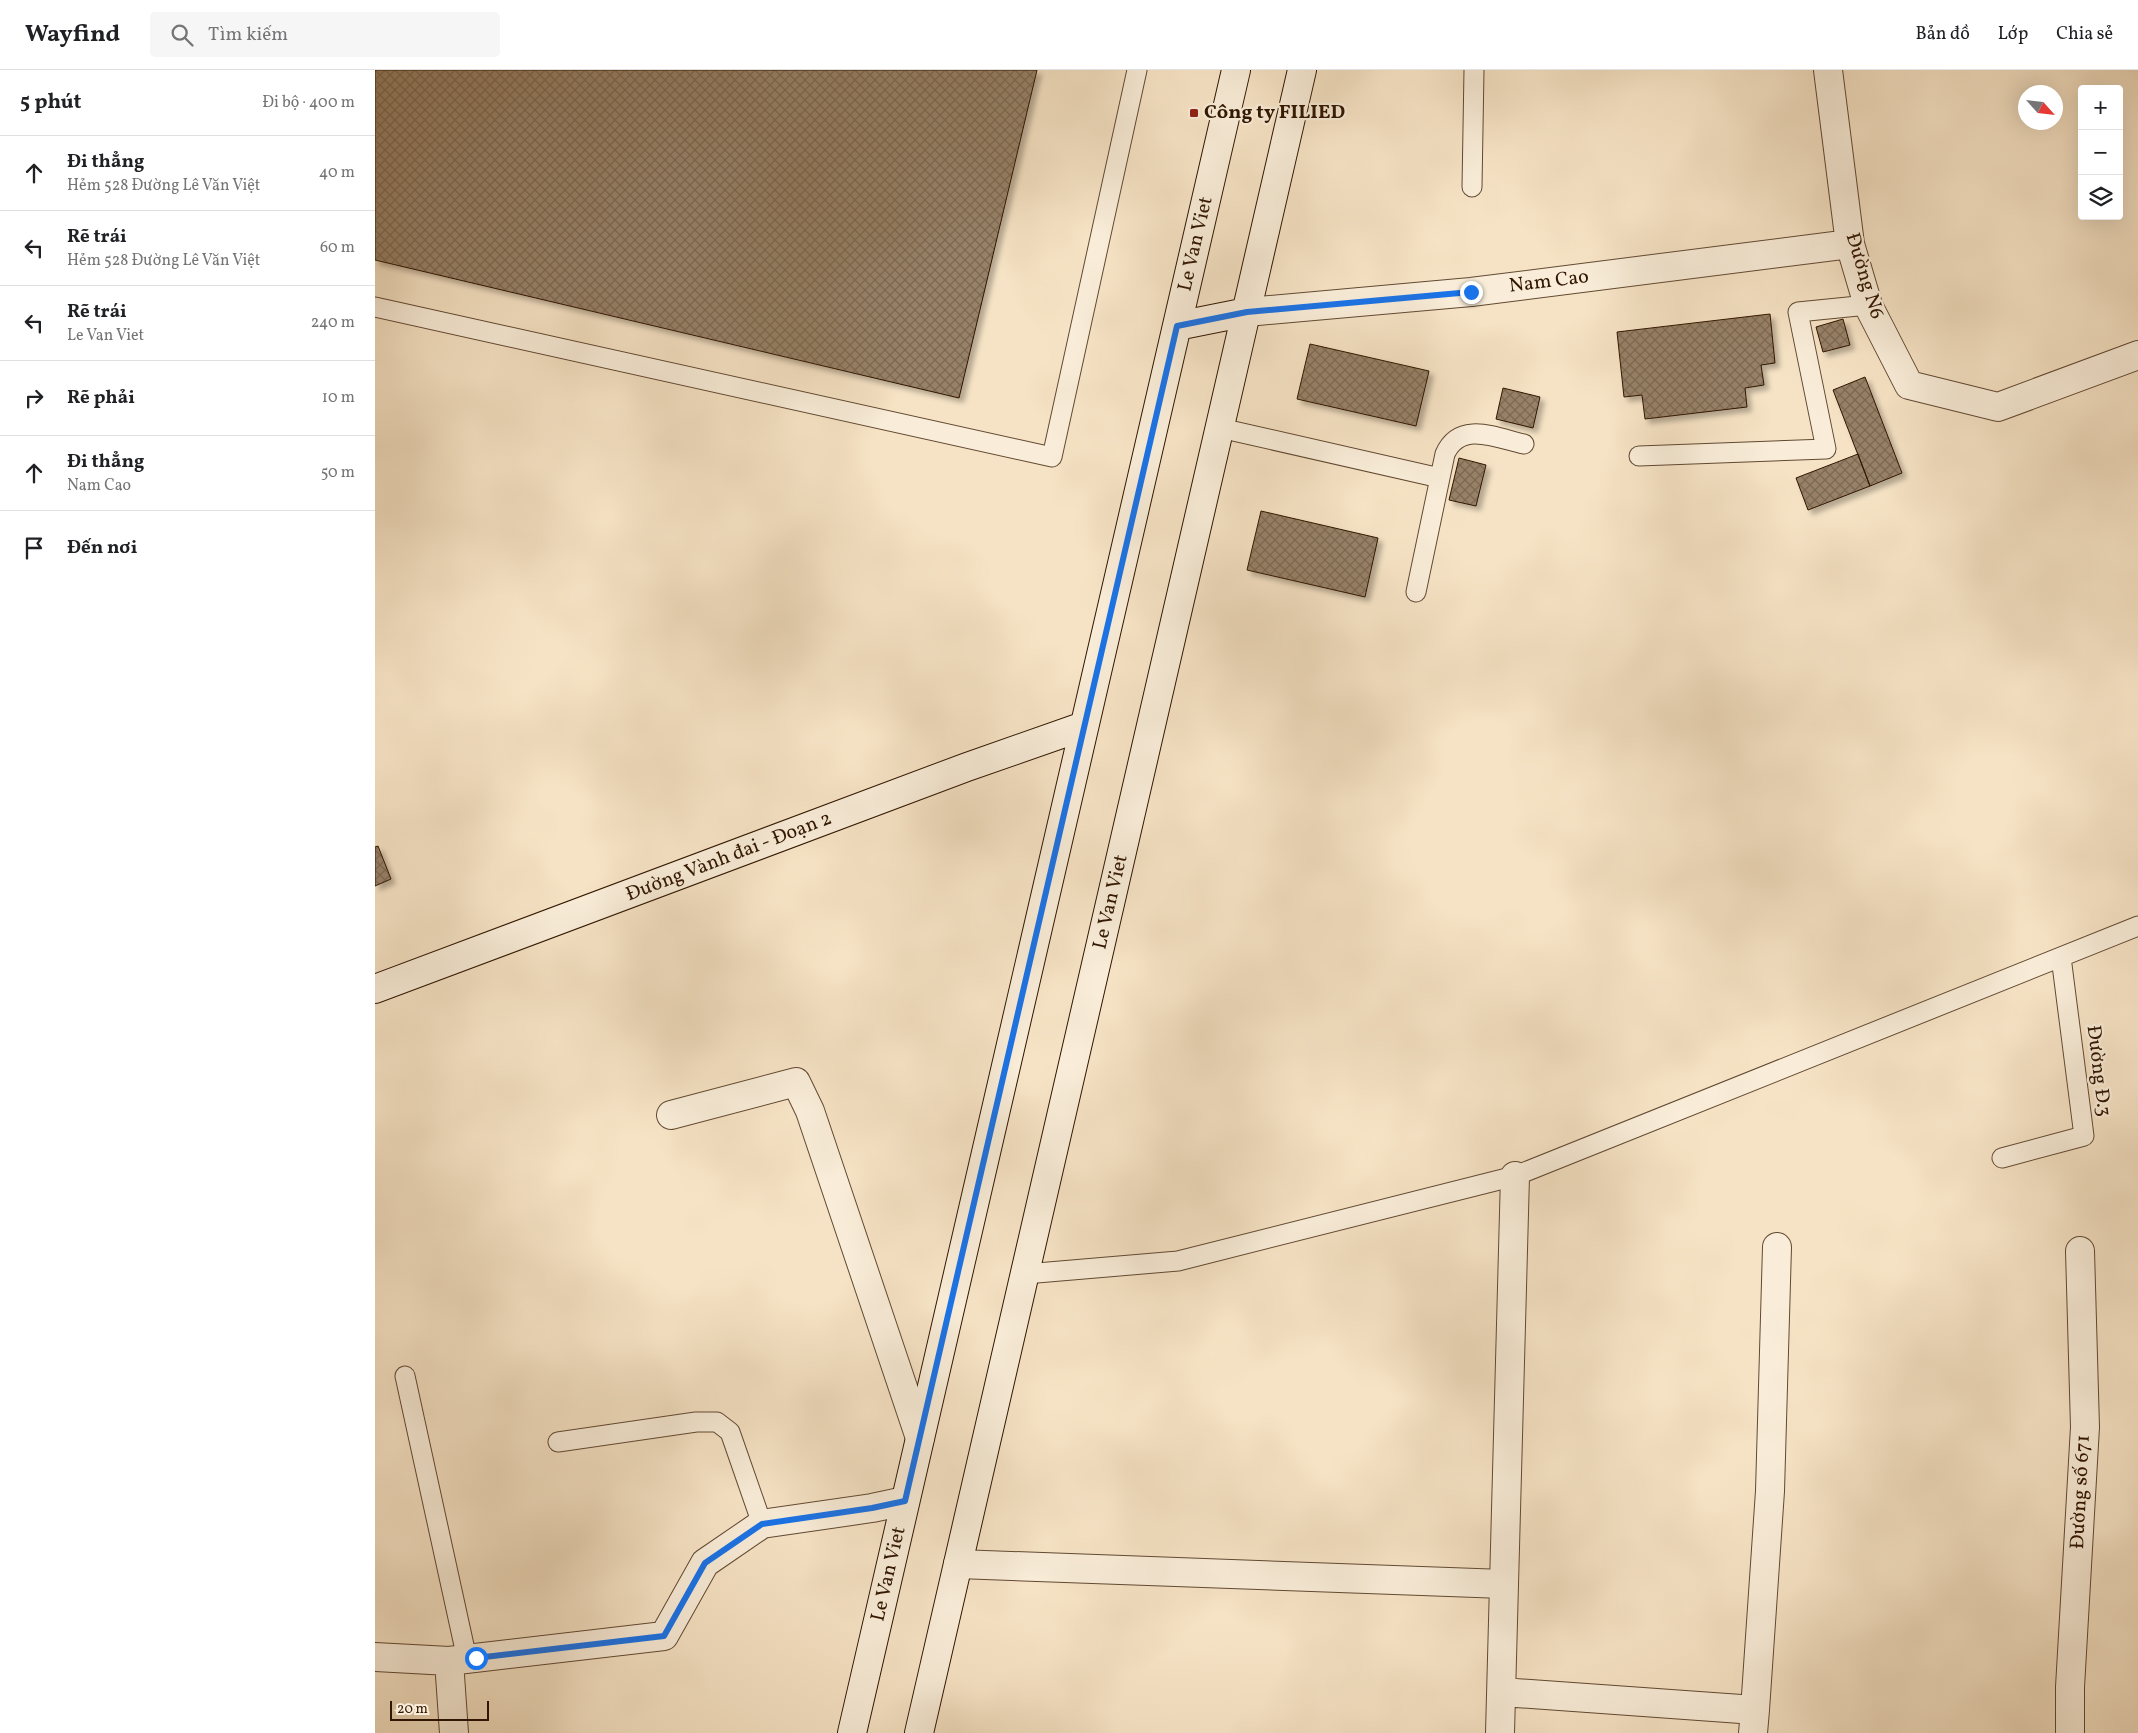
<!DOCTYPE html>
<html lang="vi">
<meta charset="utf-8">
<style>
:root{--surface:#fff;--page:#f6f6f6;--text:#202124;--muted:#757577;--line:#e0e0e0}
body{margin:0;font-family:Vollkorn,serif;background:var(--page);color:var(--text)}
.controls{position:absolute;right:15px;top:15px;display:grid;overflow:hidden;border-radius:5px;box-shadow:0 5px 20px #0002}
.controls button{width:45px;height:45px;display:grid;place-items:center;padding:0;border:0;border-bottom:1px solid var(--line);background:var(--surface);color:var(--text);font:25px sans-serif}
.compass{position:absolute;left:1643px;top:15px;width:45px;height:45px;border-radius:50%;background:var(--surface);box-shadow:0 5px 20px #0002;rotate:117deg}
.scale{position:absolute;left:15px;bottom:12px;width:99px;box-sizing:border-box;padding-left:5px;border:2px solid #311601;border-top:0;font-size:14px;line-height:18px;white-space:nowrap;color:#311601;-webkit-text-stroke:4px #f9edd9;paint-order:stroke}
.stop{position:absolute;width:15px;height:15px;margin:-11px;border:4px solid #1a73e8;border-radius:50%;background:#fff}
.stop.end{background:#1a73e8;border-color:#fff;box-shadow:0 1px 5px #0008}
.list{margin:0;padding:0;list-style:none}
h2{display:flex;justify-content:space-between;align-items:center;height:65px;margin:0;padding:0 20px;font-size:21px}
h2 small{font-size:16px;font-weight:400;color:var(--muted)}
.list li{display:grid;grid-template-columns:32px 1fr auto;gap:15px;align-items:center;box-sizing:border-box;height:75px;padding:0 20px;border-top:1px solid var(--line)}
.list b{display:block;font-size:19px;white-space:nowrap}
.list p{margin:0;font-size:16px;white-space:nowrap;color:var(--muted)}
.list em{font-size:16px;font-style:normal;color:var(--muted)}
.icon{flex:none;width:28px;height:28px;fill:none;stroke:currentColor;stroke-width:2;stroke-linecap:round;stroke-linejoin:round}
.map{position:relative;flex:none;width:1763px;height:1663px;overflow:hidden}
header{display:flex;align-items:center;gap:30px;box-sizing:border-box;height:70px;padding:0 25px;background:var(--surface);border-bottom:1px solid var(--line)}
header strong{font-size:24px}
nav{display:flex;gap:28px;margin-inline-start:auto;font-size:18px}
.search{width:350px;height:45px;background:var(--page);display:flex;align-items:center;gap:12px;box-sizing:border-box;padding:0 18px;border-radius:5px;color:var(--muted);font-size:19px}
main{display:flex}
aside{flex:1;background:var(--surface)}
.map>svg:first-child{display:block}
</style>
<header>
<strong>Wayfind</strong>
<div class="search"><svg class="icon" aria-label="search" viewBox="0 0 24 24"><circle cx="10" cy="10" r="6"/><path d="M15 15l6 6"/></svg>Tìm kiếm</div>
<nav><a>Bản đồ</a><a>Lớp</a><a>Chia sẻ</a></nav>
</header>
<main>
<aside>
<h2>5 phút<small>Đi bộ · 400 m</small></h2>
<ul class="list">
<li><svg class="icon" aria-label="ahead" viewBox="0 0 24 24"><path d="M12 20V5M6 11l6-6 6 6"/></svg><div><b>Đi thẳng</b><p>Hẻm 528 Đường Lê Văn Việt</p></div><em>40 m</em></li>
<li><svg class="icon" aria-label="left" viewBox="0 0 24 24"><path d="M17 20v-9H6M10 6l-5 5 5 5"/></svg><div><b>Rẽ trái</b><p>Hẻm 528 Đường Lê Văn Việt</p></div><em>60 m</em></li>
<li><svg class="icon" aria-label="left" viewBox="0 0 24 24"><path d="M17 20v-9H6M10 6l-5 5 5 5"/></svg><div><b>Rẽ trái</b><p>Le Van Viet</p></div><em>240 m</em></li>
<li><svg class="icon" aria-label="right" viewBox="0 0 24 24"><path d="M7 20v-9h11M14 6l5 5-5 5"/></svg><div><b>Rẽ phải</b></div><em>10 m</em></li>
<li><svg class="icon" aria-label="ahead" viewBox="0 0 24 24"><path d="M12 20V5M6 11l6-6 6 6"/></svg><div><b>Đi thẳng</b><p>Nam Cao</p></div><em>50 m</em></li>
<li><svg class="icon" aria-label="arrive" viewBox="0 0 24 24"><path d="M6 21V4h12l-3 4 3 4H6"/></svg><div><b>Đến nơi</b></div></li>
</ul>
</aside>
<div class="map">
<svg width="1763" height="1663" viewBox="0 0 1763 1663">
<defs>
<pattern id="building-cross-hatch" width="8" height="8" patternUnits="userSpaceOnUse" patternTransform="scale(1.25)"><rect width="8" height="8" fill="#978167"/><path d="M0 0l8 8M0 8l8-8" fill="none" stroke="#7c6952"/></pattern>
<filter id="shadow"><feDropShadow dx="4.5" dy="4.5" stdDeviation="2.5" flood-color="#0004"/></filter>
</defs>
<rect width="100%" height="100%" fill="#f6e3c5"/>
<filter id="stains"><feTurbulence type="fractalNoise" baseFrequency=".004" numOctaves="4"/><feColorMatrix values="0 0 0 0 .2 0 0 0 0 .09 0 0 0 0 .02 0 0 0 .5 -.17"/></filter>
<radialGradient id="worn" r=".72"><stop offset=".6" stop-color="#630" stop-opacity="0"/><stop offset="1" stop-color="#630" stop-opacity=".3"/></radialGradient>
<path fill="url(#building-cross-hatch)" stroke="#311601" filter="url(#shadow)" d="M0,0H662L584,328L0,190Z
M1395,244L1400,293L1386,295L1389,315L1370,318L1372,337L1270,349L1267,325L1249,327L1242,262Z
M1468,249L1475,275L1448,282L1441,257Z
M935,274L1054,301L1041,356L922,329Z
M1490,307L1527,403L1495,416L1458,320Z
M1128,318L1165,327L1158,358L1121,349Z
M1483,384L1495,416L1433,440L1421,408Z
M1084,388L1111,395L1101,436L1074,430Z
M886,441L1003,468L990,527L872,500Z
M3,776L16,809L0,816V777Z"/>
<g fill="none" stroke-linecap="round" stroke-linejoin="round">
<g stroke="#624932" stroke-width="21">
<path id="lane" d="M1097,117L1099,0
M0,237L677,387L762,0
M845,358L1065,408
M1264,386L1451,379L1423,242L1493,235
M1041,522L1070,384C1085,350 1122,368 1149,374
M1627,1088L1709,1066L1686,887
M650,1204L803,1191L1140,1106L1763,856
M30,1306L92,1589
M183,1372L321,1352H342L355,1362L387,1454"/>
</g>
<g stroke="#624932" stroke-width="30">
<path id="street" d="M1453,0L1475,174L1493,235L1534,315L1623,337L1763,285
M872,242L1096,222L1475,174
M296,1045L421,1012L435,1041L545,1368
M583,1494L1129,1514
M0,1587L74,1591L289,1566L330,1493L387,1454L497,1438L530,1431
M74,1591L79,1663
M1127,1622L1380,1640L1395,1421L1402,1177
M1125,1663L1140,1106
M1378,1663L1380,1640
M1695,1663V1617L1710,1357L1705,1181"/>
</g>
<g stroke="#311601" stroke-width="30">
<path id="secondary" d="M802,256L872,242
M0,919L592,697L709,656
M477,1663L861,0
M544,1663L927,0"/>
</g>
<use href="#lane" stroke="#f9edd9" stroke-width="19"/>
<use href="#street" stroke="#f9edd9" stroke-width="28"/>
<use href="#secondary" stroke="#f9edd9" stroke-width="28"/>
</g>
<g fill="none" stroke-linecap="round" stroke-linejoin="round">
<path stroke="#1a73e8" stroke-width="6" d="M101,1588L289,1566L330,1493L387,1454L497,1438L530,1431L802,256L872,242L1096,222"/>
</g>
<rect fill="#8f2418" stroke="#f9edd9" stroke-width="2" x="814" y="38" width="10" height="10" rx="2.5"/>
<g text-anchor="middle" dominant-baseline="central" stroke-width="4.5" stroke-linejoin="round" paint-order="stroke">
<g font-size="20" font-weight="bold" fill="#311601" stroke="#f9edd9" text-anchor="start">
<text x="829" y="43">Công ty FILIED</text>
</g>
<g font-size="20" fill="#311601" stroke="#f9edd9">
<text transform="translate(821 174) rotate(-77)">Le Van Viet</text>
<text transform="translate(1489 206) rotate(73)">Đường N6</text>
<text transform="translate(1174 212) rotate(-7)">Nam Cao</text>
<text transform="translate(354 787) rotate(-21)">Đường Vành đai - Đoạn 2</text>
<text transform="translate(736 832) rotate(-77)">Le Van Viet</text>
<text transform="translate(1723 1001) rotate(83)">Đường Đ.3</text>
<text transform="translate(1706 1422) rotate(-87)">Đường số 671</text>
<text transform="translate(514 1504) rotate(-77)">Le Van Viet</text>
</g>
</g>
<rect width="100%" height="100%" filter="url(#stains)"/>
<rect width="100%" height="100%" fill="url(#worn)"/>
</svg>
<div class="controls">
<button>+</button>
<button>−</button>
<button><svg class="icon" aria-label="layers" viewBox="0 0 24 24"><path d="M12 4l9 5-9 5-9-5zM3 14l9 5 9-5"/></svg></button>
</div>
<svg class="compass" viewBox="-18 -18 36 36"><path d="M0-13l5 13h-10z" fill="#e53935"/><path d="M0 13l5-13h-10z" fill="#757577"/></svg>
<div class="scale">20 m</div>
<div class="stop" style="left:101px;top:1588px"></div>
<div class="stop end" style="left:1096px;top:222px"></div>
</div>
</main>
